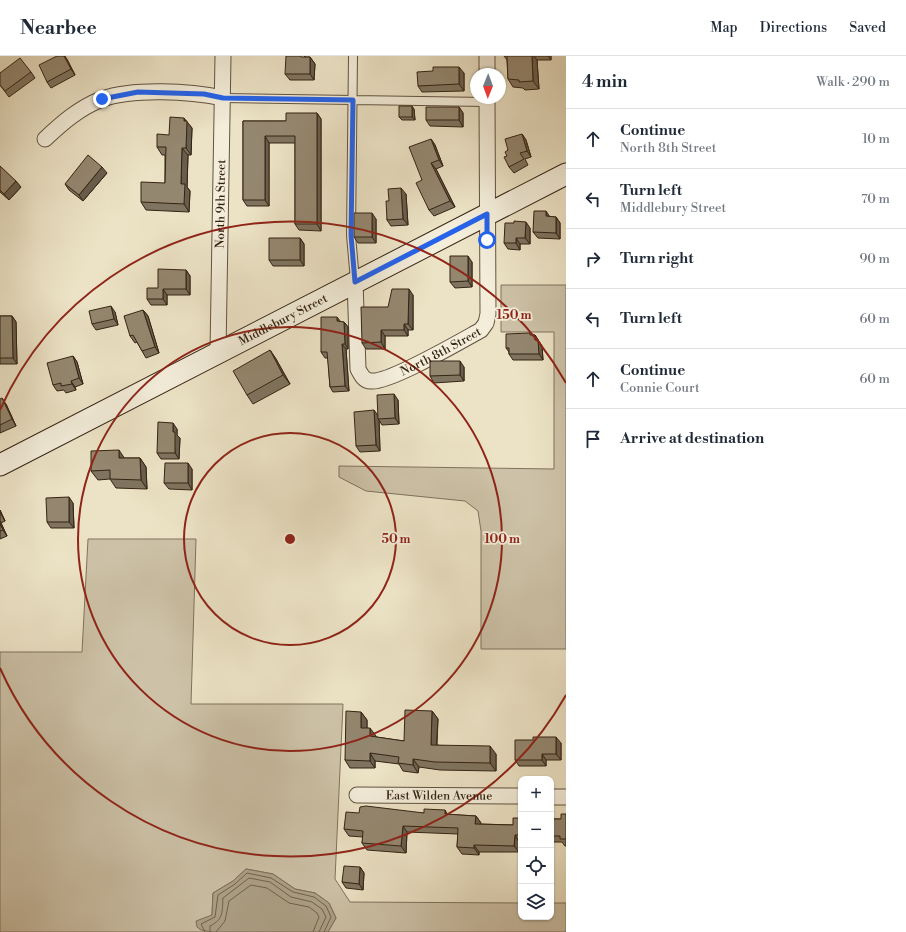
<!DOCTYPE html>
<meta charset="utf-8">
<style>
:root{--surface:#fff;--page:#f6f6f7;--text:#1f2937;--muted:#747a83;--line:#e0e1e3}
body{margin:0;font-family:"Libre Bodoni",serif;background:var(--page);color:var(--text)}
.controls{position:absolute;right:12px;bottom:12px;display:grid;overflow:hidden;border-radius:8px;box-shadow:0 1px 3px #0004}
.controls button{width:36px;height:36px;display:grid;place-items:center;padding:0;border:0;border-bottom:1px solid var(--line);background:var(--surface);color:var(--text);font:20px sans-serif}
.compass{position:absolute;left:470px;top:12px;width:36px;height:36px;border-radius:50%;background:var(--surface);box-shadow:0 1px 3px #0004;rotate:181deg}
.stop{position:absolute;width:12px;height:12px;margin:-9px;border:3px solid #2563eb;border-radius:50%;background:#fff}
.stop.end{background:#2563eb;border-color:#fff;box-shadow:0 1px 4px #0008}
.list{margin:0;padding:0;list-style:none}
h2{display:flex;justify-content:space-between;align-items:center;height:52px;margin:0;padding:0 16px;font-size:17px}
h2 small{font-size:13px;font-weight:400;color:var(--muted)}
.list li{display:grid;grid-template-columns:26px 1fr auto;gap:12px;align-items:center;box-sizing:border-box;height:60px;padding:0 16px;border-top:1px solid var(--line)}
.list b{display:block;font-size:15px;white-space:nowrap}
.list p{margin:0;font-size:13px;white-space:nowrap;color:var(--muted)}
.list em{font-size:13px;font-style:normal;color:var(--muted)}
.icon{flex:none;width:22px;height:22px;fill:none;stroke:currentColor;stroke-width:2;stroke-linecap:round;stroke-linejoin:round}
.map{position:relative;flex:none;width:566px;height:876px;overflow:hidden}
header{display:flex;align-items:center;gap:24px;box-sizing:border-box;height:56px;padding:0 20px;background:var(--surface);border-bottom:1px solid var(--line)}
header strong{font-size:19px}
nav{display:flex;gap:22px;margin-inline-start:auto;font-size:14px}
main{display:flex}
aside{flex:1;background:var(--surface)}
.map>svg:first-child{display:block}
</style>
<header>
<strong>Nearbee</strong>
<nav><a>Map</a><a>Directions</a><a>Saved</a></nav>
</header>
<main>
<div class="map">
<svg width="566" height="876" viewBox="0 0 566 876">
<rect width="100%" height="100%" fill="#ece3c6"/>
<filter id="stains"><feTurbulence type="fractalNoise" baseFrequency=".005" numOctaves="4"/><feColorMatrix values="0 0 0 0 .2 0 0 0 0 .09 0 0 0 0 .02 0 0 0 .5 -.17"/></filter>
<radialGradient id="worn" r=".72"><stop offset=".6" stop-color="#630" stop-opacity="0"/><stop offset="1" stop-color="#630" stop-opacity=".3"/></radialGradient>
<path fill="#cdc2a8" stroke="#80725e" d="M501,229H566V593H481V475L478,455L465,445L366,435L339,421V410L554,413V276H501Z
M88,483H196L191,648H343L335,823L350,846L521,847V861H551V847H566V876H328L336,862L329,847L315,837L295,833L273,818L246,813L233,825L213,837L212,859L213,876H0V596H82Z"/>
<path fill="#ada289" stroke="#7d6f5a" d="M246,813L273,818L295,833L315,837L329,847L336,862L328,876H213L201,874L197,871L196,865L212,859L213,837L233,825Z"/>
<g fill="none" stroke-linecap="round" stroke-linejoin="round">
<path stroke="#70624e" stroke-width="1" d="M205,876L201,868L215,861L218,839L235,828L247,817L271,822L293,836L314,841L326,850L331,861L324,876
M210,876V870C224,863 222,856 223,842L249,822L270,826L291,841L312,846L322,853L326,861L319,876
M216,876L225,865L229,845L251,829L267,832L289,847L309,851L317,857L319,861L313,876"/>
<g stroke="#625340" stroke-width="10">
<path id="lane" d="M353,0L351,179L355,225
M223,42L487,46"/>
</g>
<g stroke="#625340" stroke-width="17">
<g id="street">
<path d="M487,0V18"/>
<path d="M45,83C62,67 79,52 102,43C134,32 189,35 223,42"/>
<path id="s1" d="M355,225L358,313C361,319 364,325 371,325C389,327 461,285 481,274L486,267L488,258L487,42"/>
<path id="s2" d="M218,296L223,0"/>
<path id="s3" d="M357,739L521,740"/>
<path d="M551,741H566"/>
</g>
</g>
<g stroke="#342313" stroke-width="23">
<g id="secondary">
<path id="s4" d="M0,409L566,118"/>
</g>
</g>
<use href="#lane" stroke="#f3edda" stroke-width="8"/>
<use href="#street" stroke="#f3edda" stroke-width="15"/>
<use href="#secondary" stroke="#f3edda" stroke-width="21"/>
</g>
<path fill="#7f7460" stroke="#342313" d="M57,0H65L75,19L51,32L47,26Z
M305,0V1H310L315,8L314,24H290L285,18Z
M504,0H551V4H537L539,33L525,34L523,32L513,31L508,23L507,4Z
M31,16L35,22L9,41L0,29Z
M464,17V35L422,36L418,30Z
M459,51L463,57V71L430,70L426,64Z
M414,53L415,64H402L399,61Z
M317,57L321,63V175L299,174L295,168V87H269V150H247L243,144V65H286Z
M186,65L192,72L191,99H188L187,131L190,135L189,156L146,154L141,146L165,127V99H162L157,91L169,79Z
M522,78L526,84L531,101L525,103L528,109L514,117L509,111L507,100L508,94Z
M431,83L435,89L443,110L436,113L455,151L434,160L429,154L422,124Z
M0,110L21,131L9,144L0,136Z
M107,117L83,145L69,134L65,128Z
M406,138L408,169L391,170L387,164L389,145Z
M549,161H556L560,167V183L538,182L533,176Z
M376,163V187H358L354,181Z
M530,172V188H520V194L508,193L504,187Z
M300,182L304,188V210H273L269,204Z
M472,206V231L455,232L450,226Z
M186,214L190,220V239H167V249H151L147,243L158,232Z
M413,239V274H408V280H385V293H366L362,287L388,251Z
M143,254L148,260L159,297L146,302L142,295L137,286L135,287L130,280Z
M115,256L118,269L96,274L92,268Z
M0,260H12L16,266L17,308H0Z
M340,266H344L348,271V293H346L349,335L333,336L330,331L328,302H325L321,296Z
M532,279H535L542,290L543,304H513L509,298V296L506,292Z
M270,294L276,303L290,328L253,348L247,339Z
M73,300L77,306L83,328L75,331L76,334L66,337L64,334L57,335L53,329Z
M464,311V325L434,327L430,320Z
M0,343L6,348L16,370L0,377Z
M398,344L399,368L382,369L379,364L380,395L360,396L356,390L378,359Z
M177,373V379L180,382L179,403H161L157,397Z
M125,402H140L146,411L147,433L116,432L110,423L98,424L91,415Z
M192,413V434L169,433L164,427Z
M73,447L74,472H51L47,466Z
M0,454L5,465L1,467L7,480L0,483Z
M432,655L438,663L437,689L496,698V715L440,714L419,711L418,717L403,715L399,708L375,705V712H350L345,704L361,656L367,664V672L376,680V681L404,685Z
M561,687V704H546V710H519L515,704Z
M359,757H424L476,760L481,767L480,768L513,769L521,762V786H519V796H479V799L462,798L457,791L458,778L407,776L406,797L367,794L362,787L363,781L349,780L344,773Z
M566,758V790H565L562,786H551V763H561Z
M360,811L364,817L363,834L346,832L342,826Z"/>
<path fill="#685e4e" stroke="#342313" d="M64,0L67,3L75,19L71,13Z
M532,0H534L537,4L539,33L533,25Z
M548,0H551V4Z
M310,1L315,8L314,24L310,18Z
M459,11L464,17V35L459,28Z
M412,50L414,53L415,64L412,61Z
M459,51L463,57V71L459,64Z
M317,57L321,63V175L317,168Z
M184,62L192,72L191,99L186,92Z
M522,78L526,84L531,101L527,95Z
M265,80L269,87V150L265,144Z
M431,83L435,89L443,110L439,104Z
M182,92L188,99L187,131L190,135L189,156L184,148L181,128Z
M431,107L436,113L455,151L450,145Z
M102,111L107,117L83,145L79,139Z
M16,125L21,131L9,144L4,138Z
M401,132L406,138L408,169L403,163Z
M546,155L550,161L546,160Z
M372,157L376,163V187L372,181Z
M556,161L560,167V183L556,177Z
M526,166L530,172V188L525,182Z
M300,182L304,188V210L300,204Z
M516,182L520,188V194L516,187Z
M468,200L472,206V231L468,225Z
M186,214L190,220V239L186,233Z
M163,233L167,239V249L163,243Z
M409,233L413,239V274L408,268Z
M111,250L115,256L118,269L114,263Z
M143,254L148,260L159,297L155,291Z
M12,260L16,266L17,308L13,302Z
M337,261L341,266L337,265Z
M344,266L348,271V293L345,288Z
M404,268L408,274V280L404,274Z
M381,274L385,280V293L381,286Z
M535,279L542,290L543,304L539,298L535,284Z
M342,288L346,293L349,335L345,330Z
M270,294L276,303L290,328L283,319Z
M73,300L77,306L83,328L79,322Z
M460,305L464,311V325L460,319Z
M71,325L75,331L76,334L72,328Z
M394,338L398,344L399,368L395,362Z
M2,342L6,348L16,370L12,363Z
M374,354L379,361L378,363L379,364L380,395L376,389Z
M173,367L177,373V379L180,382L179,403L175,397L173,376Z
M119,394L125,403L119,402Z
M140,402L146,411L147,433L141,424Z
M188,407L192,413V434L188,427Z
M69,441L73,447L74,472L69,466Z
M0,454L5,465L1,458L0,456Z
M0,465L1,467L7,480L3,474L0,468Z
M432,655L438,663L436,697L431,689Z
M361,656L367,664V680L361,672Z
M370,672L376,680V688L370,680Z
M556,681L561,687V704L556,698Z
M490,690L496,698V715L490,707Z
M370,697L375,705V712L370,705Z
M542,698L546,704V710L542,704Z
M413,703L419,711L418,717L413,709Z
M445,754L449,761L445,758Z
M476,760L481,767L480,775L475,768Z
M403,770L407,776L406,797L401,790Z
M515,779L519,786V796L514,790Z
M474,789L479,796V799L474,792Z
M360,811L364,817L363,834L359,828Z"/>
<path fill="#948770" stroke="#342313" d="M57,0H64L71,13L47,26L39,9Z
M286,0H301V1H310V18H285Z
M507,0H532L533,25L519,26V24L508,23Z
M20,2L31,16L5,35L0,29V17Z
M433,11H459V28L418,30L417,16L433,15Z
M399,50H412V61H399Z
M426,51H459V64H426Z
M286,57H317V168H295V80H265V144H243V65H286Z
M170,61L184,62V65H187L186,92H182L181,128H185L184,148L141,146V126L165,127L166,91H157V78L169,79Z
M522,78L527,95L520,97L524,103L509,111L504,101L507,100L505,96L508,94L505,83Z
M431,83L439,104L431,107L450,145L429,154L416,127L422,124L409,91Z
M88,99L102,111L79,139L65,128Z
M0,110L16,125L4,138L0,134Z
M401,132L403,163L387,164L386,145H389L388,133Z
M534,155H546V160L556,161V177L533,176Z
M354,157H372V181H354Z
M514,165L526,166L525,182H516V187H504L505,167H514Z
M269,182H300V204H269Z
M450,200H468V225L450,226Z
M158,213L186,214V233H163V243H147V232H158Z
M392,233H409L408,268H404V274H381V286L362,287L361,251H388Z
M111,250L114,263L92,268L89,255Z
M143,254L155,291L142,295L133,279L130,280L124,260Z
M0,260H12L13,302H0Z
M321,261H337V265L344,266L345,288H342L345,330L330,331L327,296H321Z
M530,277V279H535V284H538L539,298H509V292H506V278Z
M270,294L283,319L247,339L233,315Z
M73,300L79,322L71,325L72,328L61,330V327L53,329L47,307Z
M430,305H460V319L430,320Z
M394,338L395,362L378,363L377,339Z
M2,342L12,363L0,369V343Z
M374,354L376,389L356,390L354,356Z
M158,366L173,367V376H175V397H157Z
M119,394V402H140L141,424L110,423V414L91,415V395Z
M165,407H188V427H164Z
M69,441V466H47L46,442Z
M0,468L3,474L0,475Z
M405,654L432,655L431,689L490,690V707L435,706L413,703V709L398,707L399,701L370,697V705L345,704L346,655L361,656V672H370V680L404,685Z
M533,681H556V698H542V704H515V684H533Z
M366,750L424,757V753L445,754V758L476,760L475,768L513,769V762H521V779H515L514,790L474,789V792L457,791L458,772L403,770L401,790L362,787L363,775L344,773L346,756L359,757L360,751Z
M561,758H566V783H560V780H551V763H561Z
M344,810L360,811L359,828L342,826Z"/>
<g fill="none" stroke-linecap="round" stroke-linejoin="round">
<path stroke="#2563eb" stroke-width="5" d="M102,43L138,36L204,38L223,42L353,44L351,179L355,226L487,158V184"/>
</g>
<g fill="none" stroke="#8f2418" stroke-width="2">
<circle cx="290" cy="483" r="106"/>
<circle cx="290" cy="483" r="212"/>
<path d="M566 639A317 317 0 0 1 0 612M0 354A317 317 0 0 1 566 327"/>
</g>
<g text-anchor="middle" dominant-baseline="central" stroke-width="3.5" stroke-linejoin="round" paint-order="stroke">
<g font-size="12" fill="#342313" stroke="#f3edda">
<text stroke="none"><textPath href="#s2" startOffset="148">North 9th Street</textPath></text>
<text stroke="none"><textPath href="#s4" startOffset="318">Middlebury Street</textPath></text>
<text stroke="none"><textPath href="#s1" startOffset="183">North 8th Street</textPath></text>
<text stroke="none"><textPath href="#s3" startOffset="82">East Wilden Avenue</textPath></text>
</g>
</g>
<circle cx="290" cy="483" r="6" fill="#8f2418" stroke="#f3edda" stroke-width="2"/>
<g font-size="12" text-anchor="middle" font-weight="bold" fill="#8f2418" stroke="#f3edda" stroke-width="3.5" stroke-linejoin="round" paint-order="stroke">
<text x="514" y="263">150 m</text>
<text x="396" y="487">50 m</text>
<text x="502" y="487">100 m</text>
</g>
<rect width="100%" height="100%" filter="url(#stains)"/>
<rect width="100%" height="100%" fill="url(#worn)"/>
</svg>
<div class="controls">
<button>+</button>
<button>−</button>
<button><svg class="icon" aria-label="locate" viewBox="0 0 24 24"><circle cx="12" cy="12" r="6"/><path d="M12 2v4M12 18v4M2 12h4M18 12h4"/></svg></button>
<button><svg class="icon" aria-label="layers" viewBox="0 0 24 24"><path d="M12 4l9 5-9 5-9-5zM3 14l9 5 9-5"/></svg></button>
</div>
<svg class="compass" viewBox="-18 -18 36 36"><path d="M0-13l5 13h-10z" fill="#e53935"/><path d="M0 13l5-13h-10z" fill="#747a83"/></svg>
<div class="stop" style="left:487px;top:184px"></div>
<div class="stop end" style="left:102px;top:43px"></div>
</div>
<aside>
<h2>4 min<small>Walk · 290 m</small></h2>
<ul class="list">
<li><svg class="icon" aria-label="ahead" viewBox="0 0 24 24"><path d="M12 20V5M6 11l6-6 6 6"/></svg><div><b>Continue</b><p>North 8th Street</p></div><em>10 m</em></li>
<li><svg class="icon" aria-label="left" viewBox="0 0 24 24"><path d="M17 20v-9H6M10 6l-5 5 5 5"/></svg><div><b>Turn left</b><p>Middlebury Street</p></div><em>70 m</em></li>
<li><svg class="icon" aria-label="right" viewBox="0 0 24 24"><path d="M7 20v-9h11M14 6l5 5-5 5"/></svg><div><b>Turn right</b></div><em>90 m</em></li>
<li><svg class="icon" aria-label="left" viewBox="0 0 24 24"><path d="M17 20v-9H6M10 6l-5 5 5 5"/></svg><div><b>Turn left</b></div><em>60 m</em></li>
<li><svg class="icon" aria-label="ahead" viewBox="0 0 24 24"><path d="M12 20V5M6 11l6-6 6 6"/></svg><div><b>Continue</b><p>Connie Court</p></div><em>60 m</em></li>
<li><svg class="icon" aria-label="arrive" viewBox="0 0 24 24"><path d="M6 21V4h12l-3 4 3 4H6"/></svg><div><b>Arrive at destination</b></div></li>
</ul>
</aside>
</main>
